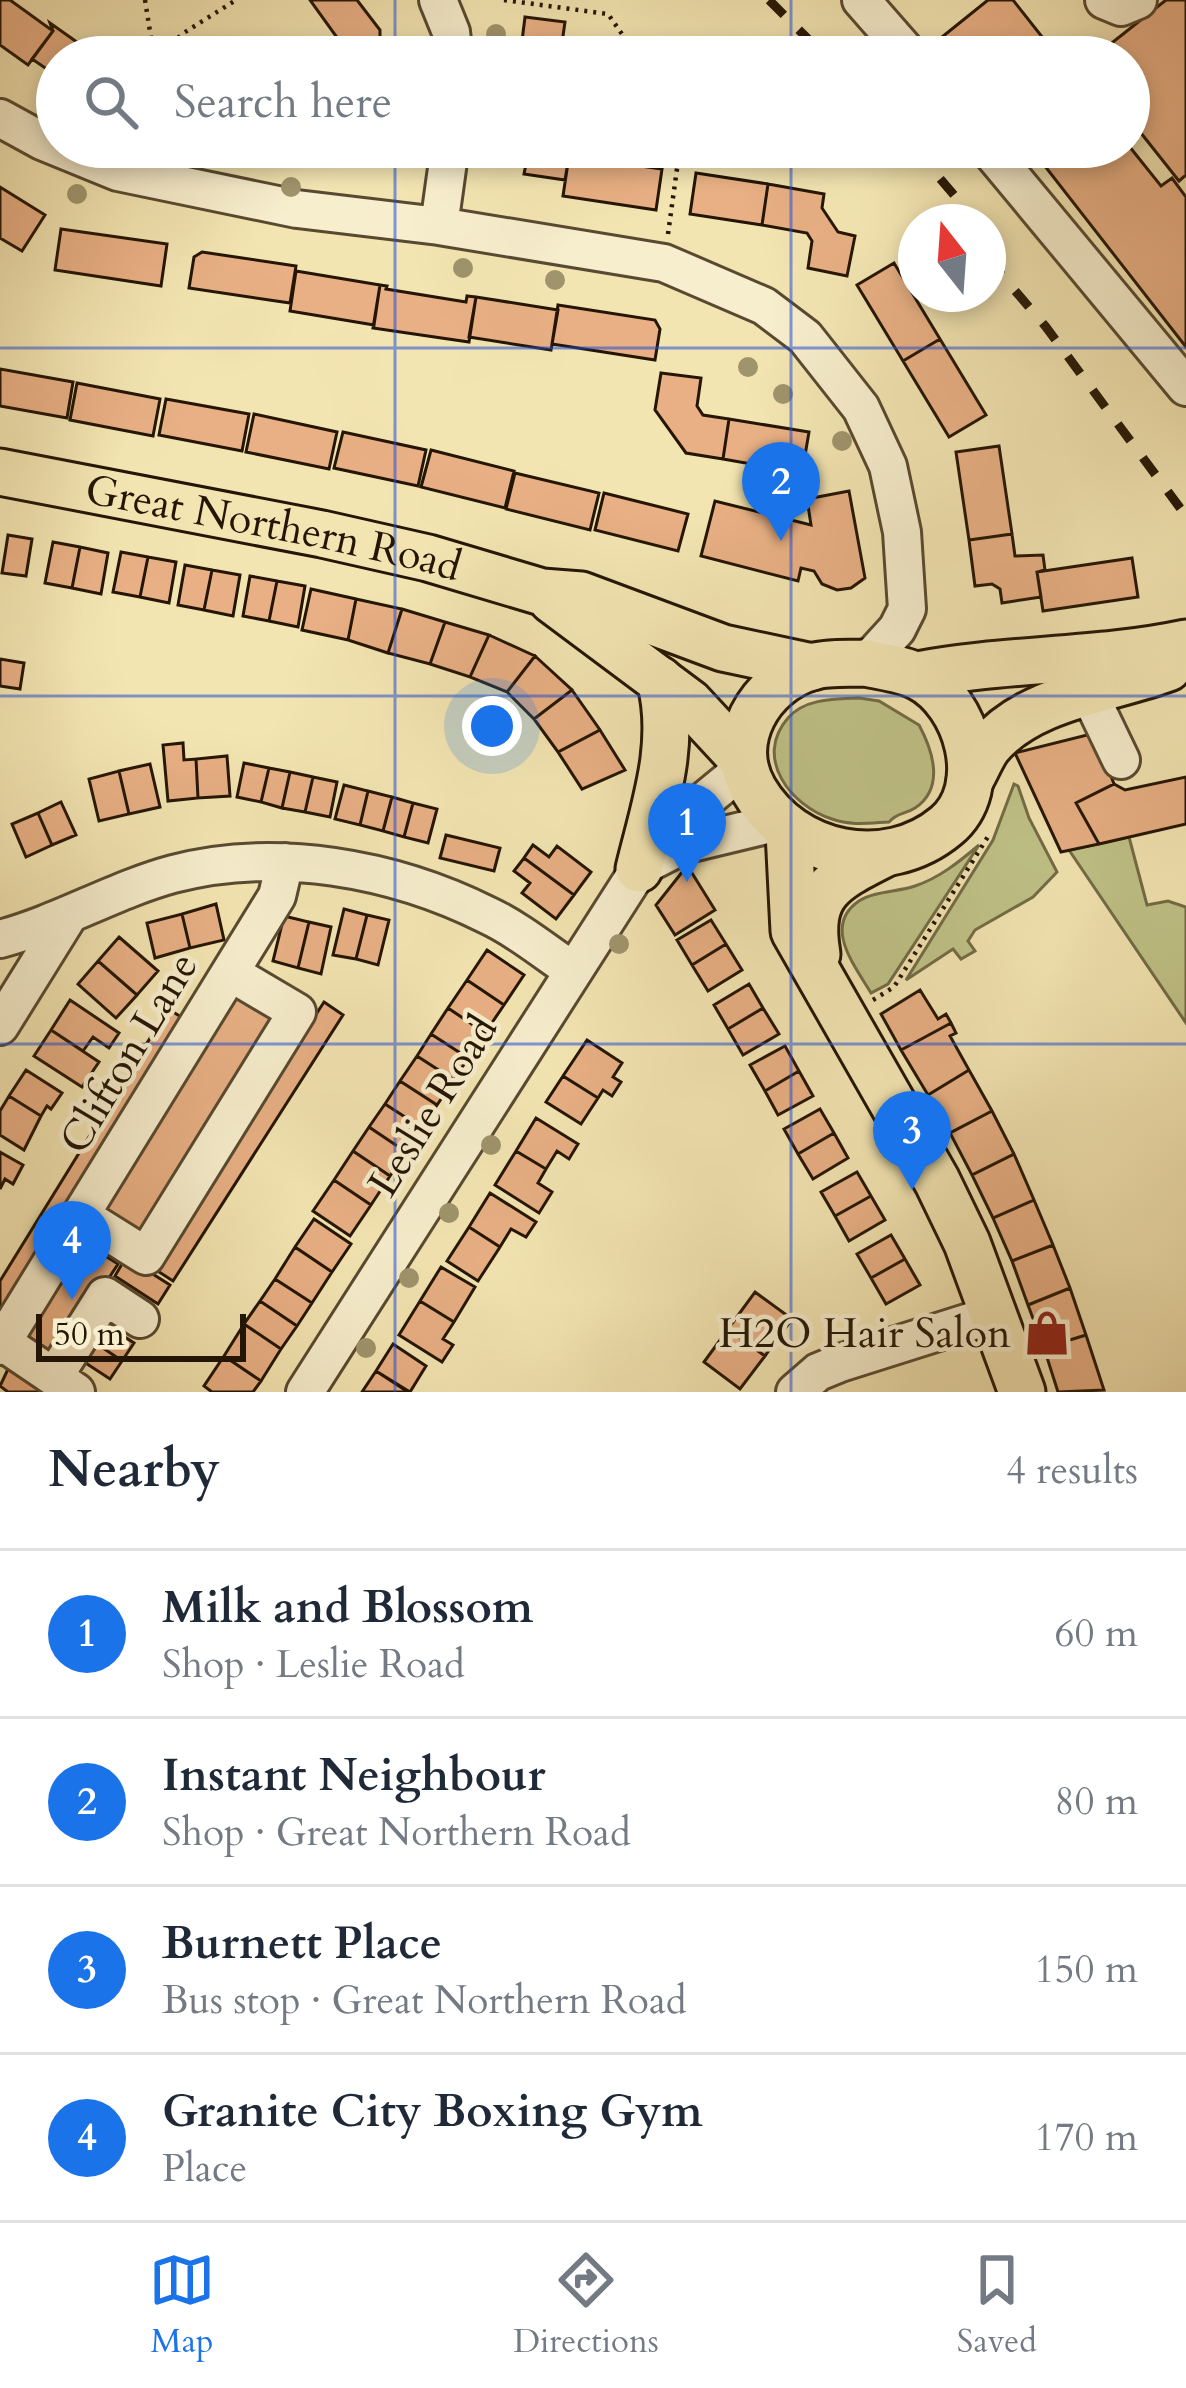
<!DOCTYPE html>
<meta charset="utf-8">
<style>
:root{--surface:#fff;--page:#f2f2f3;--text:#1f2937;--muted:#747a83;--line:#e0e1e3;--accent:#1a73e8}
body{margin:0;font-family:Cardo,serif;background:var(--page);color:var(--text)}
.compass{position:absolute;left:898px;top:204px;width:108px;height:108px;border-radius:50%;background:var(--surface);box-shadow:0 6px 18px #0003;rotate:343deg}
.scale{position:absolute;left:36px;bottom:30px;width:210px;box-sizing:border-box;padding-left:12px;border:6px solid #241504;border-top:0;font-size:33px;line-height:42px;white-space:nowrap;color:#241504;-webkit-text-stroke:9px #f7eecd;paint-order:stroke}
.you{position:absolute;left:492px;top:726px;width:42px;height:42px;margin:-30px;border:9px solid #fff;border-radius:50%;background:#1a73e8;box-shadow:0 0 0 18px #1a73e833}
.badge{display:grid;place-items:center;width:78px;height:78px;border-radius:50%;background:var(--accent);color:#fff;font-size:39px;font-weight:700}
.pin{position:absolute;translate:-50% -99px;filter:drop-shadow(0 3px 6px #0008)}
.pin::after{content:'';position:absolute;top:63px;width:42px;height:36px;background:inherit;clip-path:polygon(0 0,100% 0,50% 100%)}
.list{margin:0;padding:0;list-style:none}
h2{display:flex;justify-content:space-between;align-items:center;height:156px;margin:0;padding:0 48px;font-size:51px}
h2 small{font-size:39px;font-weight:400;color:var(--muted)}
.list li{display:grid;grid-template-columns:78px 1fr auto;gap:36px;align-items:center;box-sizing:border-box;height:168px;padding:0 48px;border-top:3px solid var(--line)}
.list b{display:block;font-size:45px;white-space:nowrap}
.list p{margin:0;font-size:39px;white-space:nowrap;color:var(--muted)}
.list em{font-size:39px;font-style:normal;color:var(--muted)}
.icon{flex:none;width:66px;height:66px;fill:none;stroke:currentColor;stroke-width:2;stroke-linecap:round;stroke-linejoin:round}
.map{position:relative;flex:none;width:1186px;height:1392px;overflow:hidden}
.search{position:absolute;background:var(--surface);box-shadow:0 6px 18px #0003;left:36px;right:36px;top:36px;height:132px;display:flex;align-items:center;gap:30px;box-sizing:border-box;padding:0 42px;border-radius:66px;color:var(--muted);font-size:45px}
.sheet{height:828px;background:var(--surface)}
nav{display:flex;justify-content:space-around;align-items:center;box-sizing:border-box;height:168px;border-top:3px solid var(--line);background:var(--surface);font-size:33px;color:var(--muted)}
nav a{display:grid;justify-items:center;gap:6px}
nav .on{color:var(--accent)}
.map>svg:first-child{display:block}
</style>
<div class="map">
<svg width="1186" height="1392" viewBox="0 0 1186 1392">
<rect width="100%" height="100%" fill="#f3e5b2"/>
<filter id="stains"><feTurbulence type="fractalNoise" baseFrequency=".00167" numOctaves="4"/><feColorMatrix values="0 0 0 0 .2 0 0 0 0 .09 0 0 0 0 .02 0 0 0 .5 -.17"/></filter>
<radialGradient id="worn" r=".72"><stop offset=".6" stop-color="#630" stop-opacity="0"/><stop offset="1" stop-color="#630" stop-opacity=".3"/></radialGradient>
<path fill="#c0c388" stroke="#726c46" stroke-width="3" d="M859,698L879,701L919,725C933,751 945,788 915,808C904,815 898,812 889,822C870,823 851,826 832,819C791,806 753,758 788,718C805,698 836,699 859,698Z
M1014,784L1018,786L1029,818L1057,872L1033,897L975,930L968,941L975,951L961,959L953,949L906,980L993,840Z
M1129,837L1147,905L1168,901L1186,907V1023L1069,850Z
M979,845L888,984L871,993C855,966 822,926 859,901C874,891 898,892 915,886C939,878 959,862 979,845Z"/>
<path fill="#e8b084" stroke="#241504" stroke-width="3" d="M0,0H10L53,31L28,65L0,45Z
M310,0H357L380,30V39L351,57Z
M988,0H1013L1058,57H958L942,37Z
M1166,0H1186V175L1179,181L1129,118V57H1094Z
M525,17L565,22L560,57H520Z
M50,23L98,57H57V76L32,59L53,31Z
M1129,146L1161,186L1172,178L1186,197V347L1030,147Z
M506,147H577L575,156H569L565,180L524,174L527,159L520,151Z
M569,156L662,169L656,210L563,196Z
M696,173L768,184L762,225L690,214Z
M768,184L824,194L822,208L838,232L855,236L847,276L808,268L812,241L807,233L762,225Z
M0,187L45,215L22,251L0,238Z
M61,229L167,244L161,286L55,270Z
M202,252L296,266L290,303L189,288L194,257Z
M894,263L940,339L903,361L857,285Z
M296,271L380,285L374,325L290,311Z
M380,285L387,286L386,289L466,302L467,296L476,297L469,342L373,328Z
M476,297L558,310L551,350L469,337Z
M558,305L655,320L660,329L655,360L552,344Z
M940,339L986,415L949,437L903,361Z
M0,369L73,382L67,418L0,406Z
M661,373L701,378L697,406L703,415L729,419L723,459L686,453L655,410Z
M77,383L160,399L153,436L70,420Z
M166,399L249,414L242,451L159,435Z
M254,414L337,432L329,469L246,452Z
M729,419L809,432L802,473L723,459Z
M343,432L426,450L418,486L334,468Z
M999,446L1012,534L969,540L956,452Z
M431,450L514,471L505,508L421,487Z
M515,473L599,493L590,530L506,509Z
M849,491L865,578L851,588L837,590L822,584L814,571L801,568L798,581L701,556L715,501L811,525L807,499Z
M604,493L688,514L678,551L595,530Z
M1012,534L1015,556L1043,555L1045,570L1037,572L1041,597L1002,603L1000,589L992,584L975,586L969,540Z
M8,535L32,539L26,576L2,573Z
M53,542L80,547L72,588L45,583Z
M80,547L108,553L101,594L72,588Z
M121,552L148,557L140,597L113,592Z
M148,557L176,562L169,603L140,597Z
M1132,558L1138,597L1043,611L1037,572Z
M185,565L212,570L204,610L178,605Z
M212,570L240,575L233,616L204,610Z
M250,576L277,581L269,621L243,616Z
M277,581L305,586L298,627L269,621Z
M311,589L356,599L348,640L302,630Z
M356,599L402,609L388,653L348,640Z
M402,609L445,622L430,664L388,653Z
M445,622L489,635L470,677L430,664Z
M489,635L535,656L507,692L470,677Z
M535,656L572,690L534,719L507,692Z
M0,659L24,663L20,689L0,686Z
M572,690L600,730L558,752L534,719Z
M600,730L625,770L582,789L558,752Z
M1095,733L1114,784L1076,803L1099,844L1061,852L1015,753Z
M183,743L184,760L196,759L198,798L168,801L163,745Z
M227,756L230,796L198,798L196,759Z
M244,763L269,768L261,802L237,797Z
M150,764L160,807L129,814L119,771Z
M269,768L290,772L282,808L261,802Z
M119,771L129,814L99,821L89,779Z
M290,772L313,777L305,812L282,808Z
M313,777L337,782L330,817L305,812Z
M1186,777V824L1099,844L1076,803L1114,784L1125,790Z
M344,785L368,791L360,825L335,819Z
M368,791L392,797L383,831L360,825Z
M392,797L413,803L404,837L383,831Z
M61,802L76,835L52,845L38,813Z
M413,803L437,809L428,843L404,837Z
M38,813L52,845L26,857L12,824Z
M446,835L500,848L494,871L440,858Z
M533,845L549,857L557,846L591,872L574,895L524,858Z
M524,858L574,895L556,919L522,893L530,883L514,871Z
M683,871L692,873L715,910L675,935L656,905Z
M216,904L224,940L190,948L182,914Z
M344,909L367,915L356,959L333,955Z
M182,914L190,948L155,958L147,923Z
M367,915L389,920L378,965L356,959Z
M284,916L309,922L298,968L273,961Z
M711,920L726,944L692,965L677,940Z
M309,922L331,927L321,974L298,968Z
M119,937L158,971L137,995L98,961Z
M726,944L742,970L708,991L692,965Z
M487,950L524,975L504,1005L467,980Z
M98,961L137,995L116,1018L78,984Z
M467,980L504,1005L485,1033L448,1008Z
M749,984L763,1008L728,1029L714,1005Z
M920,990L938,1019L946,1014L951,1023L901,1050L881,1014Z
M239,994L279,1018L139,1243L99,1218Z
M70,1000L119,1033L109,1048L93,1037L83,1051L51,1030Z
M324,1002L343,1015L173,1281L153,1268Z
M448,1008L485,1033L468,1058L431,1034Z
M763,1008L779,1034L743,1055L728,1029Z
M168,1009L188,1021L0,1326V1281Z
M951,1023L956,1033L950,1036L969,1070L928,1095L901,1050Z
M51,1030L99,1062L82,1087L34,1056Z
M431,1034L468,1058L454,1080L417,1056Z
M587,1040L622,1063L613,1077L621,1082L612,1096L603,1090L598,1098L563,1076Z
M785,1046L799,1071L765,1091L750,1065Z
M417,1056L454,1080L437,1105L400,1081Z
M26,1070L62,1093L51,1109L47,1106L41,1116L9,1096Z
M969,1070L992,1111L950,1133L928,1095Z
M799,1071L813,1096L778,1115L765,1091Z
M563,1076L598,1098L581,1124L546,1102Z
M400,1081L437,1105L422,1128L385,1104Z
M9,1096L41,1116L24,1150L0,1135V1111Z
M385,1104L422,1128L406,1152L369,1127Z
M820,1109L834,1133L798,1154L784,1129Z
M992,1111L1014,1154L972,1175L950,1133Z
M536,1118L578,1144L569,1159L557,1151L546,1169L516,1151Z
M369,1127L406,1152L390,1176L353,1151Z
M834,1133L848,1158L813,1179L798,1154Z
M353,1151L390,1176L371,1205L334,1180Z
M516,1151L546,1169L538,1183L552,1192L539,1213L495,1185Z
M0,1152L23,1165L13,1184L5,1179L0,1189Z
M1014,1154L1034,1200L993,1218L972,1175Z
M857,1172L871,1196L835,1216L821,1192Z
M334,1180L371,1205L350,1236L313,1211Z
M490,1193L536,1222L526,1237L511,1229L500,1247L469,1227Z
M871,1196L885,1220L849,1241L835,1216Z
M1034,1200L1053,1245L1012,1261L993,1218Z
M314,1219L351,1244L332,1272L295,1247Z
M469,1227L500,1247L478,1281L447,1261Z
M891,1235L905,1259L871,1278L857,1254Z
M85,1243L118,1264L58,1356L26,1335Z
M1053,1245L1070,1288L1028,1305L1012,1261Z
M295,1247L332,1272L312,1303L275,1279Z
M126,1257L170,1285L158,1304L115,1276Z
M905,1259L920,1285L886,1304L871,1278Z
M441,1267L475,1287L454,1322L420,1301Z
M275,1279L312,1303L297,1326L260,1301Z
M1070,1288L1086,1335L1044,1348L1028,1305Z
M755,1292L792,1319L765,1356L728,1329Z
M260,1301L297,1326L281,1349L244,1324Z
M420,1301L454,1322L443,1339L453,1345L442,1362L399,1335Z
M99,1320L134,1343L122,1361L87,1337Z
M244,1324L281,1349L261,1381L224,1356Z
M728,1329L765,1356L740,1389L704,1362Z
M1086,1335L1104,1390L1058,1392L1044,1348Z
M87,1337L122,1361L110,1379L75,1356Z
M393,1344L426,1366L410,1392L376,1371Z
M224,1356L261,1381L253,1392H212L204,1386Z
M9,1367L46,1392H8L0,1386Z
M376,1371L408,1392H362Z"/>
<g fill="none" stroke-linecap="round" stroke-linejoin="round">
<g stroke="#584930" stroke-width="42">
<path id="minor" d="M438,0L451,32L454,57
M861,0L911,57
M1104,0L1121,7L1138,0
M0,118L42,141L118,172L297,209L439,226L664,263L764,306L805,337L861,408L888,466L902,532L907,609L897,629L866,663
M987,147L1186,387
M439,226L450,147
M1096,692V708L1121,760
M652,861L683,845L779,822
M0,939C60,923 114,890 173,874C275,847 393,868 487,915C517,929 544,951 572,970
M0,1026L69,915
M82,1216L146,1256L297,1012L231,973
M2,1342L76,1392
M0,1346L277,896L285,862
M54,1377L105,1296L140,1319
M305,1392L639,869L676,824L745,767
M795,1392L818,1372L840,1363L995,1314"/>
</g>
<g stroke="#241504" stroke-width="51">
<g id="major">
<path id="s1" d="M0,472L322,534L428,558L542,592L581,595L723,648L812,667"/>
<path d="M552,600L690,703L742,759"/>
<path d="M866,663C883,667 904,669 919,677C968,702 992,788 946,826C886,876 792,856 754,790C726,741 759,683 811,667C828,662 848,664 866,663Z"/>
<path d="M917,675C1006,658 1097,662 1186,643"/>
<path d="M970,780C976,770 981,757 988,747C1029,697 1112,689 1168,668"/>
<path d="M789,832L794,931L937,1181L967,1243L1022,1392"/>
<path d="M639,869C654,807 677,744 660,680"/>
<path d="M817,954C806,891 835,879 886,853"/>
</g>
</g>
<path stroke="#241504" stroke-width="4.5" stroke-dasharray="3 6" stroke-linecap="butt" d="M145,0L154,57
M504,0L608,14L638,57
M159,57L182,34L236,0
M668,234L680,147
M873,1000L894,987L989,835"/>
<use href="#minor" stroke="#f7eecd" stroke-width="36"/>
<use href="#major" stroke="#f3e5b2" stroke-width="45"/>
<path stroke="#241504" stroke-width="9" stroke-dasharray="21 21" stroke-linecap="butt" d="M769,0L826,57
M913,147L977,222
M988,259L1046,327L1186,516"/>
</g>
<g fill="#9f946c">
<circle cx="496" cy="34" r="10"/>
<circle cx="291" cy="187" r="10"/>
<circle cx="77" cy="194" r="10"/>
<circle cx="463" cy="268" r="10"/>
<circle cx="555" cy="280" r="10"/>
<circle cx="748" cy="367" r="10"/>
<circle cx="783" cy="394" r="10"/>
<circle cx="842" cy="441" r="10"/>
<circle cx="619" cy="944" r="10"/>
<circle cx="491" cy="1145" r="10"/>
<circle cx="449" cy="1213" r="10"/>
<circle cx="409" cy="1278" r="10"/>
<circle cx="366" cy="1348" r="10"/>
</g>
<path fill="none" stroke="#1d4ed8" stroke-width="3" stroke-opacity="0.55" d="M395,0V57M791,0V57M395,147V1392M791,147V1392M0,348H1186M0,696H1186M0,1044H1186"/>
<defs>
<g id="shop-bare" transform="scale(3.6)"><path d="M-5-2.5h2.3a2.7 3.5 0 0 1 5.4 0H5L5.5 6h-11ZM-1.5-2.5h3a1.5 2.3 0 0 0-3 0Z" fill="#8f2418" stroke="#f7eecd" stroke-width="2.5" paint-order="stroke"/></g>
</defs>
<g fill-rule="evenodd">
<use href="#shop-bare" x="1047" y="1333"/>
</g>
<g text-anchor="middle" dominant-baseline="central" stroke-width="9" stroke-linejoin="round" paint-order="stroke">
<g font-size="42" fill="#241504" stroke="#f7eecd">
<text stroke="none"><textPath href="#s1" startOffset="279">Great Northern Road</textPath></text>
<text transform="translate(129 1053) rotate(-59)">Clifton Lane</text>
<text transform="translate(433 1106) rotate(-58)">Leslie Road</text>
</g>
<g font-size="42" fill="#241504" stroke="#f7eecd" text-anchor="end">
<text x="1011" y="1333">H2O Hair Salon</text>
</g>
</g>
<rect width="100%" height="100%" filter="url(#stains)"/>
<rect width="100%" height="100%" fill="url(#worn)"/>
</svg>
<svg class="compass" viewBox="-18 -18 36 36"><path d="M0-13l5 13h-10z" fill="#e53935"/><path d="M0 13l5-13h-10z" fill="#747a83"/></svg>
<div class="scale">50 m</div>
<div class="you"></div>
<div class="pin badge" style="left:687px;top:882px">1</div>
<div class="pin badge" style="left:781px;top:541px">2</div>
<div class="pin badge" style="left:912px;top:1190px">3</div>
<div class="pin badge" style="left:72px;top:1300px">4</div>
<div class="search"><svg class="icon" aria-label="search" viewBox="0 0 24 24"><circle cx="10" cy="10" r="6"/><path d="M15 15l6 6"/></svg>Search here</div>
</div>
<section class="sheet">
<h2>Nearby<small>4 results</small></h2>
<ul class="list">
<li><span class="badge">1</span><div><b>Milk and Blossom</b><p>Shop · Leslie Road</p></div><em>60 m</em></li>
<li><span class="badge">2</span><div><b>Instant Neighbour</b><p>Shop · Great Northern Road</p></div><em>80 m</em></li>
<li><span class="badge">3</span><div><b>Burnett Place</b><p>Bus stop · Great Northern Road</p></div><em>150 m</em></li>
<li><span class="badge">4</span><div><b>Granite City Boxing Gym</b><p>Place</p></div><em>170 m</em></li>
</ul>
</section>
<nav>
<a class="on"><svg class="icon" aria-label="map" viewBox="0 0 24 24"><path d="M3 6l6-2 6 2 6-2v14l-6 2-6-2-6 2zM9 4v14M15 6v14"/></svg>Map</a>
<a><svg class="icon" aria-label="directions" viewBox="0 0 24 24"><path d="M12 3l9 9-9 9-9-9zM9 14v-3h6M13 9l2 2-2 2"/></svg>Directions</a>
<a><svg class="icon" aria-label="saved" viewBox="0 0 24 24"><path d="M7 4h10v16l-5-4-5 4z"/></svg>Saved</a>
</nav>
